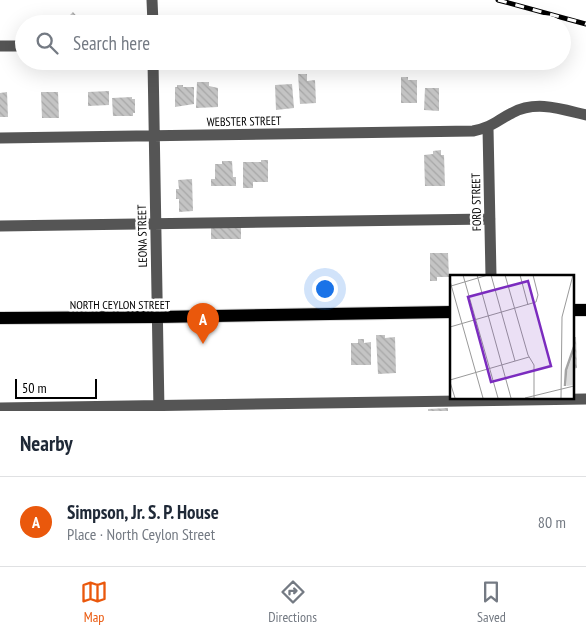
<!DOCTYPE html>
<meta charset="utf-8">
<style>
:root{--surface:#fff;--page:#f2f2f3;--text:#1f2937;--muted:#747a83;--line:#e0e1e3;--accent:#ea580c}
body{margin:0;font-family:"PT Sans Narrow",sans-serif;background:var(--page);color:var(--text)}
.scale{position:absolute;left:15px;bottom:12px;width:82px;box-sizing:border-box;padding-left:5px;border:2px solid #000;border-top:0;font-size:14px;line-height:18px;white-space:nowrap;color:#000;-webkit-text-stroke:4px #fff;paint-order:stroke}
.you{position:absolute;left:324px;top:288px;width:18px;height:18px;margin:-12px;border:4px solid #fff;border-radius:50%;background:#1a73e8;box-shadow:0 0 0 8px #1a73e833}
.badge{display:grid;place-items:center;width:32px;height:32px;border-radius:50%;background:var(--accent);color:#fff;font-size:16px;font-weight:700}
.pin{position:absolute;translate:-50% -41px;filter:drop-shadow(0 1px 2px #0008)}
.pin::after{content:'';position:absolute;top:26px;width:18px;height:15px;background:inherit;clip-path:polygon(0 0,100% 0,50% 100%)}
.list{margin:0;padding:0;list-style:none}
h2{display:flex;justify-content:space-between;align-items:center;height:65px;margin:0;padding:0 20px;font-size:21px}
h2 small{font-size:16px;font-weight:400;color:var(--muted)}
.list li{display:grid;grid-template-columns:32px 1fr auto;gap:15px;align-items:center;box-sizing:border-box;height:90px;padding:0 20px;border-top:1px solid var(--line)}
.list b{display:block;font-size:19px;white-space:nowrap}
.list p{margin:0;font-size:16px;white-space:nowrap;color:var(--muted)}
.list em{font-size:16px;font-style:normal;color:var(--muted)}
.icon{flex:none;width:28px;height:28px;fill:none;stroke:currentColor;stroke-width:2;stroke-linecap:round;stroke-linejoin:round}
.map{position:relative;flex:none;width:586px;height:411px;overflow:hidden}
.search{position:absolute;background:var(--surface);box-shadow:0 5px 20px #0002;left:15px;right:15px;top:15px;height:55px;display:flex;align-items:center;gap:12px;box-sizing:border-box;padding:0 18px;border-radius:28px;color:var(--muted);font-size:19px}
.sheet{height:155px;background:var(--surface)}
nav{display:flex;justify-content:space-around;align-items:center;box-sizing:border-box;height:70px;border-top:1px solid var(--line);background:var(--surface);font-size:14px;color:var(--muted)}
nav a{display:grid;justify-items:center;gap:2px}
nav .on{color:var(--accent)}
.map>svg:first-child{display:block}
</style>
<div class="map">
<svg width="586" height="411" viewBox="0 0 586 411">
<defs>
<pattern id="building-back-hatch" width="6" height="6" patternUnits="userSpaceOnUse" patternTransform="scale(1.25)"><rect width="6" height="6" fill="#c4c4c4"/><path d="M-1 5l2 2M0 0l6 6M5-1l2 2" fill="none" stroke="#a7a7a7"/></pattern>
</defs>
<rect width="100%" height="100%" fill="#fff"/>
<path fill="url(#building-back-hatch)" d="M73,12L84,24H61Z
M298,74H307V81L315,80L316,103L300,104Z
M401,77H408V80H417V103H401Z
M197,82H209V86L218,88V107L196,108Z
M292,84L294,108L276,110L275,85Z
M177,85H183V87H194V104L175,107V87H177Z
M425,88H439V111L424,110Z
M109,91V105L88,106V92Z
M7,92L8,117H0V93Z
M41,92H58L59,118H42Z
M132,97V99H135V113H133V116H113L112,98Z
M441,150V155H444L445,186H425L424,155L433,154V151Z
M261,160H268V182H253V188H243V162H261Z
M222,161H232L233,177H236V186H211V179H215V164H222Z
M192,179L193,211L179,212V199H176V189H179L178,180Z
M211,228H241V239H211Z
M430,253H448L449,277H437V281H430Z
M376,335H385V338L395,337L396,373L378,374Z
M572,337H576L577,368L572,369Z
M358,339H364V343L371,342V365H351V343H358Z
M448,408V411H428V409Z"/>
<g fill="none" stroke-linecap="round" stroke-linejoin="round">
<g stroke="#dbdbdb" stroke-width="14">
<path id="major" d="M572,310H586
M0,318L157,317L451,312"/>
</g>
<path stroke="#555" stroke-width="11" d="M152,0L153,24
M0,46H24
M153,61L159,411
M488,128L491,276
M0,138L473,131C493,127 496,121 512,113C536,100 561,109 586,115
M0,226L490,219
M0,408L586,399"/>
<use href="#major" stroke="#000" stroke-width="12"/>
<g stroke="#000" stroke-width="5">
<path id="rail" d="M498,0L586,24"/>
</g>
<use href="#rail" stroke="#fff" stroke-width="3" stroke-dasharray="9" stroke-linecap="butt"/>
</g>
<g text-anchor="middle" dominant-baseline="central" stroke-width="5" stroke-linejoin="round" paint-order="stroke">
<g font-size="12" fill="#000" stroke="#fff">
<text transform="translate(244 121) rotate(-1)">WEBSTER STREET</text>
<text transform="translate(476 202) rotate(-91)">FORD STREET</text>
<text transform="translate(142 236) rotate(-91)">LEONA STREET</text>
<text x="120" y="304">NORTH CEYLON STREET</text>
</g>
</g>
<g transform="translate(450 275)">
<rect width="124" height="124" fill="#fff"/>
<path d="M124,77V110L117,111V96Z" fill="#dcdcdc"/>
<path fill="none" stroke="#a3a3a3" stroke-width="2.5" d="M115,111L116,95L124,72"/>
<path fill="none" stroke="#999" stroke-width="1" d="M13,0L48,123M27,0L61,123M41,0L65,86M55,0L78,80L84,90V123M70,0L78,30M0,6L33,123M1,11L38,0M0,52L86,27L88,20L83,0M0,105L79,82M0,107L5,123M75,123L124,111M111,123L112,42L123,0"/>
<path fill="#7b2cbf" fill-opacity="0.15" stroke="#7b2cbf" stroke-width="2.5" d="M78,6L101,91L41,107L18,22Z"/>
<rect width="124" height="124" fill="none" stroke="#000" stroke-width="2.5"/>
</g>
</svg>
<div class="scale">50 m</div>
<div class="you"></div>
<div class="pin badge" style="left:203px;top:344px">A</div>
<div class="search"><svg class="icon" aria-label="search" viewBox="0 0 24 24"><circle cx="10" cy="10" r="6"/><path d="M15 15l6 6"/></svg>Search here</div>
</div>
<section class="sheet">
<h2>Nearby<small></small></h2>
<ul class="list">
<li><span class="badge">A</span><div><b>Simpson, Jr. S. P. House</b><p>Place · North Ceylon Street</p></div><em>80 m</em></li>
</ul>
</section>
<nav>
<a class="on"><svg class="icon" aria-label="map" viewBox="0 0 24 24"><path d="M3 6l6-2 6 2 6-2v14l-6 2-6-2-6 2zM9 4v14M15 6v14"/></svg>Map</a>
<a><svg class="icon" aria-label="directions" viewBox="0 0 24 24"><path d="M12 3l9 9-9 9-9-9zM9 14v-3h6M13 9l2 2-2 2"/></svg>Directions</a>
<a><svg class="icon" aria-label="saved" viewBox="0 0 24 24"><path d="M7 4h10v16l-5-4-5 4z"/></svg>Saved</a>
</nav>
